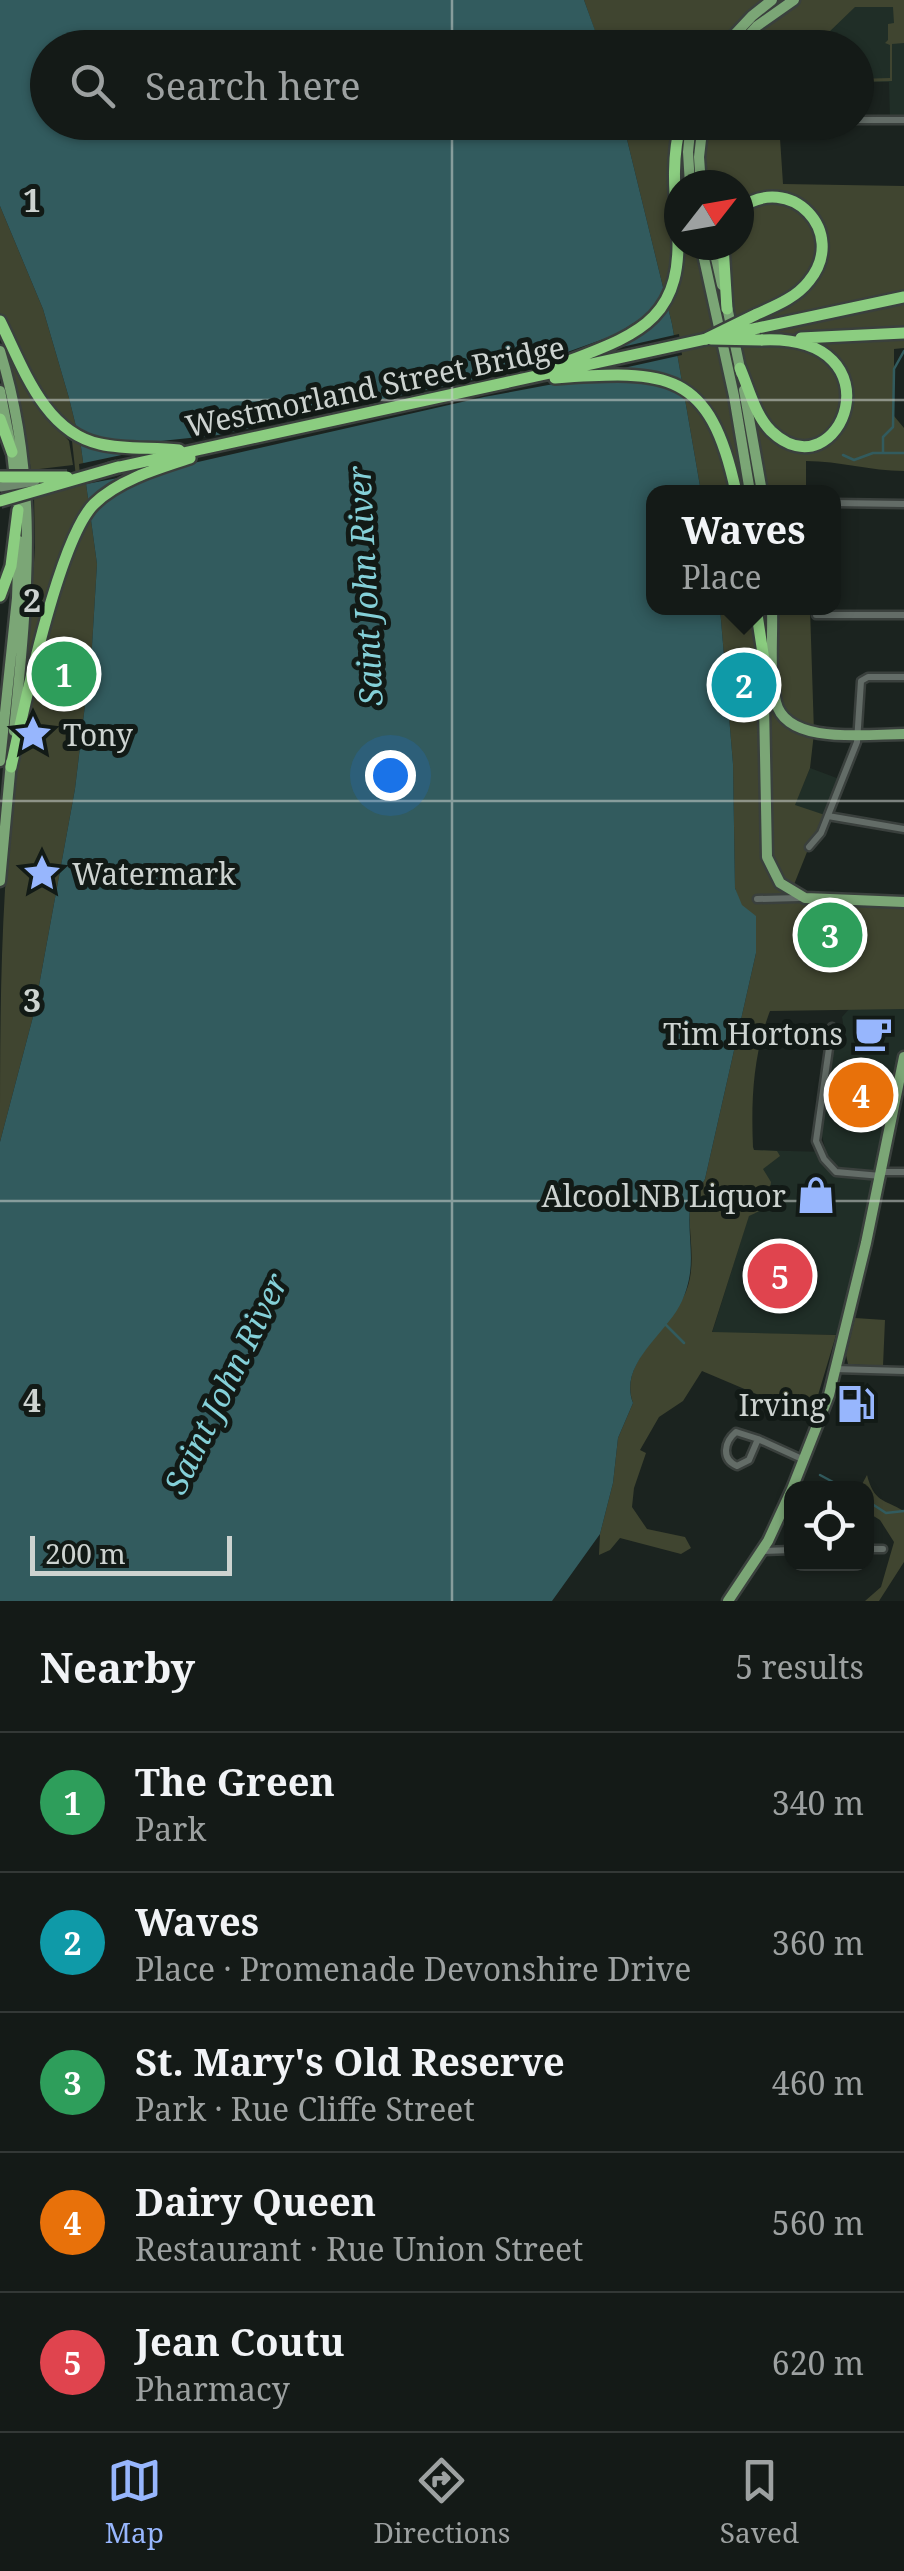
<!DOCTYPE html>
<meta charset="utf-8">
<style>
:root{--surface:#141a17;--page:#1d2320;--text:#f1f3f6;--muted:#9da1a1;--line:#333836;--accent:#97b6fd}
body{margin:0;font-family:"Noto Serif",serif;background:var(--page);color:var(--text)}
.controls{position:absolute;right:30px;bottom:30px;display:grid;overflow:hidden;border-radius:20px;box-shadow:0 2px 8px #0004}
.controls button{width:90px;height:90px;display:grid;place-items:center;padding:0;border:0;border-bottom:2px solid var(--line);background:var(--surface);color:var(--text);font:50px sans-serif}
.compass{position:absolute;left:664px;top:170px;width:90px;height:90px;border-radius:50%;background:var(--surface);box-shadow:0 2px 8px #0004;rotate:59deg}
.scale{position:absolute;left:30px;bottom:25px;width:202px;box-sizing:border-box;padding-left:10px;border:5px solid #cdd3d0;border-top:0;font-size:28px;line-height:35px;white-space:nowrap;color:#cdd3d0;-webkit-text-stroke:8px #121a16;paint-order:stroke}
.you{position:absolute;left:390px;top:775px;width:35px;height:35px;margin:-25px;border:8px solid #fff;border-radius:50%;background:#1a73e8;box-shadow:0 0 0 15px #1a73e833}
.badge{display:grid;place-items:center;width:65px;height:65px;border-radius:50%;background:var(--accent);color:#fff;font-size:32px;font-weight:700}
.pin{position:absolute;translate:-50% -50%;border:5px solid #fff;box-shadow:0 2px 10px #0006}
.popup{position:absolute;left:646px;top:485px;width:195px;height:130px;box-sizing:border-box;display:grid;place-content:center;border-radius:20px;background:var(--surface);filter:drop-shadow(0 2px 8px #0005);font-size:32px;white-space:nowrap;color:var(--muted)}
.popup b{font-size:38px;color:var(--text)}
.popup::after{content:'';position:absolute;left:50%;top:100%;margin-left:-20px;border:20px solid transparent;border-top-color:var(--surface)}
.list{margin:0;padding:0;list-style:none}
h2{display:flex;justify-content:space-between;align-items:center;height:130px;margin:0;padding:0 40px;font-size:42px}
h2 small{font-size:32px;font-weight:400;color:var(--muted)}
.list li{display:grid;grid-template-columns:65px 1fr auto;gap:30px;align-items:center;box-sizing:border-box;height:140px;padding:0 40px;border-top:2px solid var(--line)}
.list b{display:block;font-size:38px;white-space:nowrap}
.list p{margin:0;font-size:32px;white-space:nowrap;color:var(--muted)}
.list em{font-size:32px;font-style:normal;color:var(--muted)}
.icon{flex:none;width:55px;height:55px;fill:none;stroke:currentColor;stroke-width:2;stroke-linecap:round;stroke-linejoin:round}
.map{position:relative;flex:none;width:904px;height:1601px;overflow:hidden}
.search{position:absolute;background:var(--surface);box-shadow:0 2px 8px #0004;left:30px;right:30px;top:30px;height:110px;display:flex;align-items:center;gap:25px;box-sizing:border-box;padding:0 35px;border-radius:55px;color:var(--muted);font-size:38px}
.sheet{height:830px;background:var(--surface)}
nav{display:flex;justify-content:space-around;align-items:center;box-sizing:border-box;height:140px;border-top:2px solid var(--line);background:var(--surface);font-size:28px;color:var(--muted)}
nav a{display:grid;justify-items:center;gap:5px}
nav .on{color:var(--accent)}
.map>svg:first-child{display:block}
</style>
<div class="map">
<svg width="904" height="1601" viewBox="0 0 904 1601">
<rect width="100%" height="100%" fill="#1b231f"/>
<path fill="#202e27" d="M854,4H904V120H890L889,82H857L856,48L825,47V32Z
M810,768L842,780L828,816L794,806Z
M849,1009H904V1057L844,1335L712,1333L749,1215L753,1150L826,1152L821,1132L835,1041L844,1029L842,1017Z"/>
<path fill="#404530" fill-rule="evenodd" d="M584,0H904V43L892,44V81L857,82V79L890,78V45L885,43L888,40V24L894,23L893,7H855L828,33V47L601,48Z
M623,123H779L783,184L904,186V348L894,349V416L904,428V471C870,471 840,461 806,461V492H701L672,324ZM679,185H739V245H679Z
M0,206L43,309L69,398L81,447L97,564L92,646L75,789L34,1013L0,1142C0,1005 0,866 22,730C31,683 48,637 59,590L25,690L35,548L34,497L77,486L71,432L44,396L0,313Z
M0,329L43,411L69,441L73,465L31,470L23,420Z
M720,608H810L814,733L810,768L795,805L828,816L809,847L791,892L904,906V1009L770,1011C753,1055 751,1100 753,1147L754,1150L777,1151L780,1156L763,1169L771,1182C768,1204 771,1206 749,1216L712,1332L836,1335L810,1422L775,1402L702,1371L683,1401L659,1417L640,1450L646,1453L634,1488L632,1507L647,1529L685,1537L691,1548L681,1554L620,1538L610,1550L599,1555L600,1534L613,1483L618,1438L633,1403C617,1359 676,1326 688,1286C696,1259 688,1234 690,1207C691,1197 700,1188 705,1179L756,953L735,888L733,764Z
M855,1318L885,1320L883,1366L848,1364L846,1355Z
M867,1475C874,1502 883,1499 904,1511V1562L879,1601H865L881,1587L894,1542L880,1520L867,1512L866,1489L860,1488Z"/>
<path fill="#325b5e" d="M0,0H584L601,47L48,48V122L623,123L672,324L701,492H654V608H720L733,764L735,888L742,905L756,916V953L705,1179C700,1188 691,1197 690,1207C687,1242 698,1265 682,1301C667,1334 618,1363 633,1403L618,1438L613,1483L600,1534L552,1601H0V1142L34,1013L75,789L92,646L97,564L81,447L69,398L43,309L0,206Z"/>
<path fill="#1b231f" d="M671,299L613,349L679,334L682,355L619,369L658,374L676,388L625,377L559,383L484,397L176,467L81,485L79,464L131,453L99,449L74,439L88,435L111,441H161L218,435L514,371L615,335Z"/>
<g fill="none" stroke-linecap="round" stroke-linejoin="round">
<path stroke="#325b5e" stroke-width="2.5" d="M883,452V437L893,427L894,369L904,351
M843,455L854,460L873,453H904
M666,1325L684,1343
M820,1475L846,1489
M866,1500L886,1513L904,1511"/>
<g stroke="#3a403d" stroke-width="11">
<path id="street" d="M856,120H904
M834,503L904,504
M816,615H904
M828,816L904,829
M809,847L821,833L857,742L861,681L868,677H904
M757,899L799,898
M832,1027L816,1141L824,1159L836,1172L881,1176
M881,1172H904
M835,1369L904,1371
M736,1432L758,1439L749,1460L737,1466C721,1459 724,1442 736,1432Z
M758,1439L802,1459
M866,1549H883
M763,1551L792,1550"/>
</g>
<g stroke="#3a403d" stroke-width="15">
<path id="primary" d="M722,48L752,16L772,0
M737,48L757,26L794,0
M690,185L688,152L691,122
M701,185L699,157L703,122
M701,245L734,396L750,492
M713,245L722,285
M726,302L741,373
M0,351C40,480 27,599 14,731
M744,390L762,492
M0,391L12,452L18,504
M772,608C773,638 769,673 776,702C786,746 869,734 904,734
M763,653L767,857L780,883L805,898L904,902
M0,761L17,598L19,541
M0,881L11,762
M792,1489L829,1395L866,1243L904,1057
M728,1601L768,1541L792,1489"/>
</g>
<g stroke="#3a403d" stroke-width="16">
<path id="highway" d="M739,209C790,171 849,232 809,281C796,298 775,306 755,315
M723,245L727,309
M0,321C23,367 44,432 100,444C126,450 153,447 179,450
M758,328L904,297
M801,338L904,333
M553,367C635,335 686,324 677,222C674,188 672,155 681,122
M740,368C749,389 755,415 771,431C840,497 904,333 761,340
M555,378C668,370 710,370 736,492
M0,419L12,452
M110,469L706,339
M0,596L11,566L18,510
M756,608L764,660
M11,767C23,712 58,540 94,504C118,480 159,468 190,458"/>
</g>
<use href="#street" stroke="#636c67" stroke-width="6"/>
<use href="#primary" stroke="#7ba676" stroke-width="10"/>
<use href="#highway" stroke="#8bcd80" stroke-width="11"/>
<g stroke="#3a403d" stroke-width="14" stroke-linecap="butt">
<path id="secondary-bridge" d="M0,487L35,481"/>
</g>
<g stroke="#3a403d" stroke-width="16" stroke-linecap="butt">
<path id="highway-bridge" d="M725,335L758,328
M706,339L755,315
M711,339L761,340
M0,477H67
M0,501L118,467"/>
</g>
<use href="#secondary-bridge" stroke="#6f896e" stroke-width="9"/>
<use href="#highway-bridge" stroke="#8bcd80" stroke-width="11"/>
</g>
<path fill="none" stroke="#cdd3d0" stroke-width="2.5" stroke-opacity="0.55" d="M452,0V48M452,122V1601M0,400H904M0,801H904M0,1201H904"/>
<defs>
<g id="sight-bare" transform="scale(3)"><path d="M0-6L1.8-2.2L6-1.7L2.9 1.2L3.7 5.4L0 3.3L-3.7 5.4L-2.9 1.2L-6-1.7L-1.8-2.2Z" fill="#97b6fd" stroke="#121a16" stroke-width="2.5" paint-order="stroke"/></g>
<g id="cafe-bare" transform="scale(3)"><path d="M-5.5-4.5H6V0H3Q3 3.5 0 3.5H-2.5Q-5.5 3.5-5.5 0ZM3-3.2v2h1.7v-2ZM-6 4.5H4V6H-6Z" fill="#97b6fd" stroke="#121a16" stroke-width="2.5" paint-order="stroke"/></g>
<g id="shop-bare" transform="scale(3)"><path d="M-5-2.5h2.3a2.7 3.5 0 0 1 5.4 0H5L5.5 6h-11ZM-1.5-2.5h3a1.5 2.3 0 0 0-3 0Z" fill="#97b6fd" stroke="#121a16" stroke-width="2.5" paint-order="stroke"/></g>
<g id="fuel-bare" transform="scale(3)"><path d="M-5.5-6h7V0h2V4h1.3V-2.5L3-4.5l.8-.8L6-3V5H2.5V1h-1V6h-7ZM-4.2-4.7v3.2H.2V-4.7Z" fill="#97b6fd" stroke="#121a16" stroke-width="2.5" paint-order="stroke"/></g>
</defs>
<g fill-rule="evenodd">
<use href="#sight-bare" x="33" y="734"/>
<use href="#sight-bare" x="42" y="873"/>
<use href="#cafe-bare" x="873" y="1033"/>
<use href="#shop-bare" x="816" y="1195"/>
<use href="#fuel-bare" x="856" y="1404"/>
</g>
<g text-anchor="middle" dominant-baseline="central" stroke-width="10" stroke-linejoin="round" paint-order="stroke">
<g font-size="30" fill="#cdd3d0" stroke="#121a16">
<text transform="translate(375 386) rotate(-12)">Westmorland Street Bridge</text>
</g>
<g font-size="30" fill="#cdd3d0" stroke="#121a16" text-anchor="end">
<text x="63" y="734" text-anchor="start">Tony</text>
<text x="72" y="873" text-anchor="start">Watermark</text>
<text x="843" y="1033">Tim Hortons</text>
<text x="786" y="1195">Alcool NB Liquor</text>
<text x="826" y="1404">Irving</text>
</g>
<g font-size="32" font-style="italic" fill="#84d0d8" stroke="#121a16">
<text transform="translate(364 586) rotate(-93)">Saint John River</text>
<text transform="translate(225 1383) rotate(-64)">Saint John River</text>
</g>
</g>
<g font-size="32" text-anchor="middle" font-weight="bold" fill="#cdd3d0" stroke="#121a16" stroke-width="10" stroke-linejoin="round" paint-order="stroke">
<text x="32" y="212">1</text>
<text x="32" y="612">2</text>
<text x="32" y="1012">3</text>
<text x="32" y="1412">4</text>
</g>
</svg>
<div class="controls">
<button><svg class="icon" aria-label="locate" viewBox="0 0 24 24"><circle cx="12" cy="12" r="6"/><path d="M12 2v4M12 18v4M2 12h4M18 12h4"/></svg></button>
</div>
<svg class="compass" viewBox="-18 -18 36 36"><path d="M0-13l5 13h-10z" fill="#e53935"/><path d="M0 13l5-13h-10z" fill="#9da1a1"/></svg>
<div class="scale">200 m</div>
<div class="you"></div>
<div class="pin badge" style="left:64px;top:674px;background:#2e9e5b">1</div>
<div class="pin badge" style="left:744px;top:685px;background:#0f9aa8">2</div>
<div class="popup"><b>Waves</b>Place</div>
<div class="pin badge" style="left:830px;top:935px;background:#2e9e5b">3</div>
<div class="pin badge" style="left:861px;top:1095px;background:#e8710a">4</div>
<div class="pin badge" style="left:780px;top:1276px;background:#e0444e">5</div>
<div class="search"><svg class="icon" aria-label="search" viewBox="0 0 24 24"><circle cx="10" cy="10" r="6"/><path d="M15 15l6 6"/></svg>Search here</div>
</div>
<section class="sheet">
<h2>Nearby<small>5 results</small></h2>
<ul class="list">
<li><span class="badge" style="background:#2e9e5b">1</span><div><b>The Green</b><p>Park</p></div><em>340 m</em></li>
<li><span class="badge" style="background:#0f9aa8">2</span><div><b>Waves</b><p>Place · Promenade Devonshire Drive</p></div><em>360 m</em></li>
<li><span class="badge" style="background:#2e9e5b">3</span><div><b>St. Mary's Old Reserve</b><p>Park · Rue Cliffe Street</p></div><em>460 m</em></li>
<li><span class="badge" style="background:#e8710a">4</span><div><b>Dairy Queen</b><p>Restaurant · Rue Union Street</p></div><em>560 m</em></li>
<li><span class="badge" style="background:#e0444e">5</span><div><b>Jean Coutu</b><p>Pharmacy</p></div><em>620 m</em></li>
</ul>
</section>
<nav>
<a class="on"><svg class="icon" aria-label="map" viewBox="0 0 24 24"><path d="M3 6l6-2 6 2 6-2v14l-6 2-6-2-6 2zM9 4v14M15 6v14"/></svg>Map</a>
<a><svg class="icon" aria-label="directions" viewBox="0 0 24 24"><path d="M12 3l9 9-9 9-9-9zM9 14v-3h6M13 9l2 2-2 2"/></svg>Directions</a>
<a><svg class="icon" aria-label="saved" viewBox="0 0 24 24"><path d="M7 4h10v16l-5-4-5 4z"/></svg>Saved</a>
</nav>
